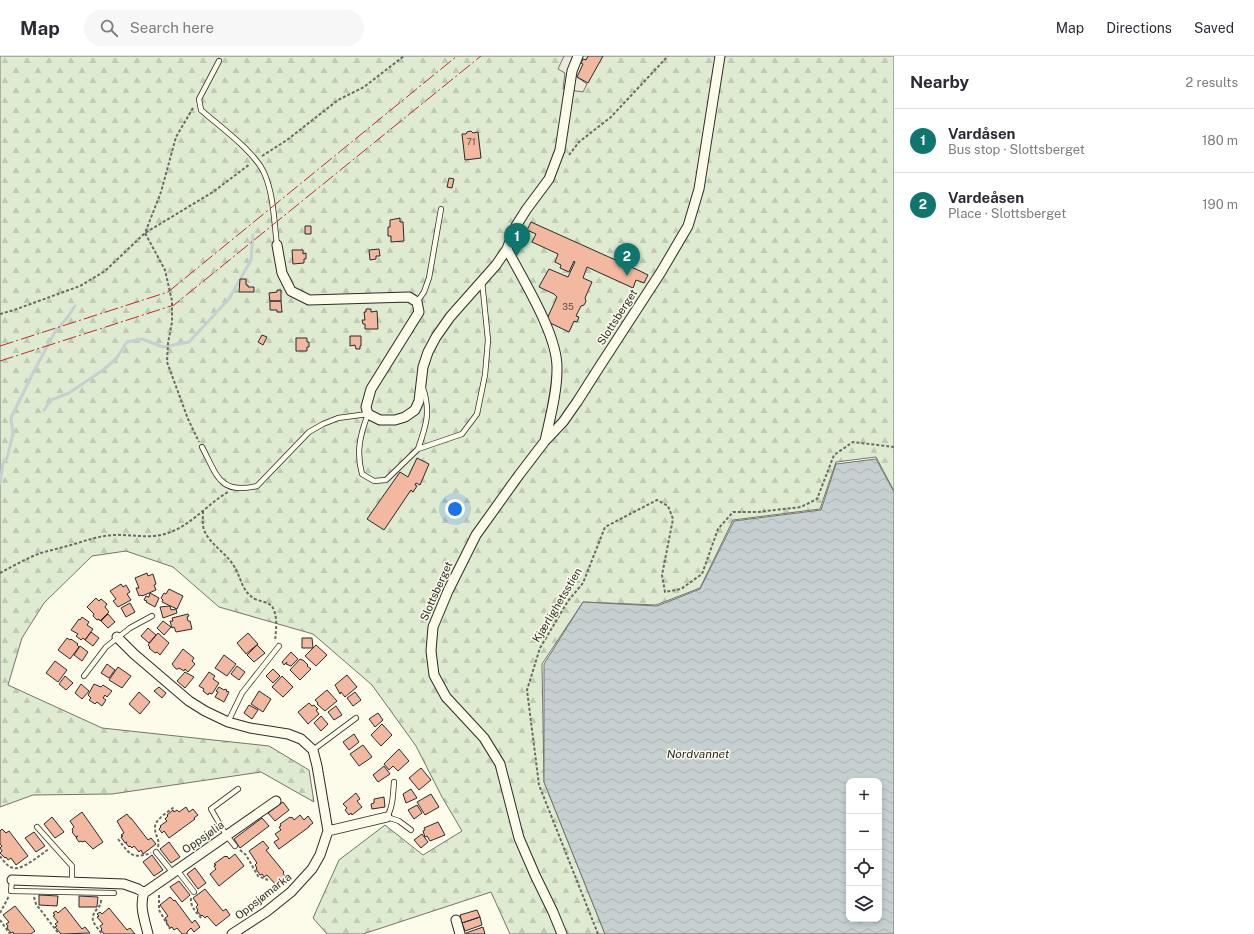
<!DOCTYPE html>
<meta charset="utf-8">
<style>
:root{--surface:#fff;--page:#f7f7f7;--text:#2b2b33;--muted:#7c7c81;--line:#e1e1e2;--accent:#0f766e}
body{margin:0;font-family:"Public Sans",sans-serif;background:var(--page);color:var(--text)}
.controls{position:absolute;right:12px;bottom:12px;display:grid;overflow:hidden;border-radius:8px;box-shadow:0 2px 6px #0003}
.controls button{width:36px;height:36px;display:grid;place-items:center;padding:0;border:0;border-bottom:1px solid var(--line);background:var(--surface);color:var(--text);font:20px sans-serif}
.you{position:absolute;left:455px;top:453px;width:14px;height:14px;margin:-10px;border:3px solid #fff;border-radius:50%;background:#1a73e8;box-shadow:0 0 0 6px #1a73e833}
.badge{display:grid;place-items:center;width:26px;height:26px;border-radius:50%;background:var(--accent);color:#fff;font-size:13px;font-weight:700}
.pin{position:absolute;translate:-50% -33px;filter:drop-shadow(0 1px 2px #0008)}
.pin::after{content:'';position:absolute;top:21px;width:14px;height:12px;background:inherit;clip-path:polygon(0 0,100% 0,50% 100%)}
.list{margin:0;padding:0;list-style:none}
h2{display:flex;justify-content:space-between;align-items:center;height:52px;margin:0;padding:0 16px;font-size:17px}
h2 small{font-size:13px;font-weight:400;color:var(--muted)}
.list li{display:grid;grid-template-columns:26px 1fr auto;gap:12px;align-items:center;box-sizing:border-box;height:64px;padding:0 16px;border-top:1px solid var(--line)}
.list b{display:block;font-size:15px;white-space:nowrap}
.list p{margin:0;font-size:13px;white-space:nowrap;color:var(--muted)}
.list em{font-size:13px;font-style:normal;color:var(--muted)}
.icon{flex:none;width:22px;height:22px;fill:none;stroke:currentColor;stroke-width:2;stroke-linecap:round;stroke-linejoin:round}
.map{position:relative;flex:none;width:894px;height:878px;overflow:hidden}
header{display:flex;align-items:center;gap:24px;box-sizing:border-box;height:56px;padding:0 20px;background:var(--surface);border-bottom:1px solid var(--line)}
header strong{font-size:19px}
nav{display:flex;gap:22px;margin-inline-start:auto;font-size:14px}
.search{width:280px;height:36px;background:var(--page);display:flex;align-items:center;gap:10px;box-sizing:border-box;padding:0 14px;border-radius:22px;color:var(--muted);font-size:15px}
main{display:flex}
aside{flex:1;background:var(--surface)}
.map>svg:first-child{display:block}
</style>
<header>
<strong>Map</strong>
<div class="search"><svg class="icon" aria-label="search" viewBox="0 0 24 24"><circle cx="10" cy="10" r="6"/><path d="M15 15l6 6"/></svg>Search here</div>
<nav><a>Map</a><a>Directions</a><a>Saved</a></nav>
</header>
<main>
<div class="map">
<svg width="894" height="878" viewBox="0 0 894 878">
<defs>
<pattern id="forest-firs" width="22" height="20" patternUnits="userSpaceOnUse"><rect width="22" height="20" fill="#deebd1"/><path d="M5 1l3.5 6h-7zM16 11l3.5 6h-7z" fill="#bfcab4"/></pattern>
<pattern id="water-waves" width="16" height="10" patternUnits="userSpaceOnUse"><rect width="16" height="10" fill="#c7d0d0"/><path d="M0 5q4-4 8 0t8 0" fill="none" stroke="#abb3b3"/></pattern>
</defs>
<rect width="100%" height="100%" fill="#fdfbea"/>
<path fill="url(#forest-firs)" stroke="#74746e" d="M0,0H894V435L876,401L836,406L820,453L733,464L700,532L656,549L583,546L542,608L544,726L605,878H510L491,836L363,878H327L313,862L339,804L385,769L423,799L462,775L442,741L416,690L372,629L313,578L219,551L173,511L126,495L92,500L44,547L22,582L8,629L102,672L269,690L309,714L314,746L261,716L112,738L33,739L0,751Z"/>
<path fill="#eceadb" stroke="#74746e" d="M564,0H582L574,19L587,28L583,36L563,33L565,17L558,13Z"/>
<path fill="url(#water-waves)" stroke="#74746e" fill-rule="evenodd" d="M876,403L894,436V878H605L544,726V608L583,546L657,550L700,533L734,465L821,454L836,408ZM849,725H879V863H849Z"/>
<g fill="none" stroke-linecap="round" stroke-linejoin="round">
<path stroke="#c7d0d0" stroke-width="3" d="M44,354L51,344L69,337L103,314L116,303L127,286L142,283L163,291L189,286L229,243L251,204L253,179
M0,427L3,408L7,402L13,378L11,362L34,315L55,276L67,262L75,250"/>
</g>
<path fill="#f2b8a0" stroke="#2b2b2b" d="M588,0H603L588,27L577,21L583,8L581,7L583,3L586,4Z
M471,75L473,77L478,76L481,102L465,104L462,78H466L467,76Z
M449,122L454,123L452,132L447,131Z
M400,162V166H403L404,185L391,186V180H388V171H390V164Z
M531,166L640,215L648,219L644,227L636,224L633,232L587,211L583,222L592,226L585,242L586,245L584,249L581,250L576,260L579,261L577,266L574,265L569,276L546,265L557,241L554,238L539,231L541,227L549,213L568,221L575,206L574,205L569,216L560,212L561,209L555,206L558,198L532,186L536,178L527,174Z
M305,170H311V178H305Z
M379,193L380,200H376V203L370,204L369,194Z
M292,194H303V198L306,197V203H304V207L293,208Z
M240,223H246V229H248V231H254V236H239Z
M277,234H281V245H270L269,237L277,236Z
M270,245H281L282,256H277V254H270Z
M366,253H371V256L377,255L378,273H365V268H363L362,264H365L364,256H366Z
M262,279L267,281L263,289L258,286Z
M350,280H361V290H360V293H356L355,289L350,290Z
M296,282H307V286H309V291H307V295H296Z
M417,402L429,408L420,429L416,427L415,429L417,430L413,436L411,434L384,474L367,463L400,416L408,421Z
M147,517L148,520L153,518L156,528L154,529L156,534L142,540L141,539L139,540L136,532H139L135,522Z
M121,528L123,531L126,529L130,536L127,538L131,544L118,551L113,545L116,543L110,535Z
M169,533L183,540L177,553L162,546L163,544L161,542L164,537L166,538Z
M150,537L159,542L155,551L146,546L147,545L144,544L146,540L149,541Z
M96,542L99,545L101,543L107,548L105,551L109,556L100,565L99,563L97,564L93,560L94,558L87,551Z
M130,547L135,556L126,561L121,552Z
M170,550L171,554L176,553L177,557L163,562L160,551Z
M108,558L115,566L108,572L101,565Z
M188,558L189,560L187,561L188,565H190L192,573L176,576L174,571L172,572L170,565H173L172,562Z
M82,561L89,566L87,569L93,573L85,584L83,582L81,584L76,580L78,578L71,574L79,563L80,564Z
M163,565L171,571L164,579L157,572Z
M148,572L156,579L149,587L141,580Z
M91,576L99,582L93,590L85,584Z
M158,577L169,587L160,599L157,596L155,597L149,592L150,591L148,589Z
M248,577L258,588L246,598L237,587Z
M67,582L70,584L71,583L78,588L77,589L79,591L70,603L58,594Z
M302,582H312L313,592H302Z
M257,589L265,597L254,606L247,599Z
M316,589L327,599L316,610L305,600Z
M80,590L88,596L82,605L74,599Z
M183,593L194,602L192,605L195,608L188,616L185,613L184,615L179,612L178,613H176L172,608Z
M291,596L298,603L291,610L286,608L287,606L284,609L282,606Z
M224,599L236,608L227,620L215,612Z
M300,603L302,604H303L308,609L307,610L311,613L300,624L290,614Z
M55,605L67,614L58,626L46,617Z
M107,608L115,614L109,622L101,617Z
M237,610L245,616L239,624L231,618Z
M118,611L131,620L122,632L109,624Z
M273,613L280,620L273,627L266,620Z
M185,616L194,621L185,632L177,625Z
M209,616L215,620L213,623L219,627L212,638L209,637L208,639L203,635L204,633L199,630Z
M347,619L357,631L345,641L341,636L340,638L335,629Z
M65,620L73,627L66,634L59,628Z
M282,620L293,631L283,641L272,631Z
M81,628L89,635L82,643L75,637Z
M94,628L101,631L103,629L112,635L107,641L105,639L103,642L106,644L102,650L97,646L95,648L89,644L91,642L88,639Z
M159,631L166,637L162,642L154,635Z
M219,631L224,634L225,633L227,634L226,635L229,636L224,646L215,641L218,636L216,635Z
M327,634L337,645L325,655L317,648L318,647L315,644Z
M259,635L271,643L263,656L251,648Z
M139,636L150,646L140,658L129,648Z
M355,636L361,644L353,650L347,642Z
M309,647L312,650L314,649L318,653L316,654L319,658L308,668L298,656Z
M249,649L258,654L252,663L244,657Z
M336,650L342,659L334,664L328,656Z
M378,657L383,664L375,671L369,663Z
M321,660L328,668L321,675L314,667Z
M382,668L392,679L381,690L371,679Z
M354,678L359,686L349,694L343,686Z
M363,689L372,701L359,710L350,698Z
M399,693L409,705L398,715L393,710L389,714L384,708Z
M384,710L390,718L378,726L373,719Z
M421,712L431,724L419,734L409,722Z
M411,733L417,742L406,747L403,738Z
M356,737L360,743L357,745L362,751L352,759L351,757L349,759L345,754L347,752L343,748Z
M431,738L439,751L425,759L417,746Z
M384,741L385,751L372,753L371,748L374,747V743Z
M283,746L289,754L275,765L268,757Z
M417,749L422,757L414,763L408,754Z
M186,751L189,756L193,753L198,759L194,762L195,763L169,782L164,775L162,777L159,773L161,771L160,770L167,765L165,763L168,760L167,759L173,754L174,756L177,754L179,756Z
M82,756L103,786L93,793L85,785L82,786L81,785L79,786L76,782L78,780L76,781L72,776L73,775L72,773L74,771L70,765Z
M127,758L130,762H131L148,784L151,782L156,788L143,798L141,794L139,796L134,790L132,792L130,790L129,791L126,787L127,786L125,787L121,781L123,780L121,779L124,777L117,765Z
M300,759L304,764L308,760L313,767L309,770V771L279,793L274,786L279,783L275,778L281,774L279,771L281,770L280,768L290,761L291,762L292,761L294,764Z
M52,761L64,776L55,782L44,768Z
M262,762L269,770L240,792L234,783Z
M438,766L445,779L430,785L427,780L425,781L423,775L425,774L424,772Z
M2,773L6,777L9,775L28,800L16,809L11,802L8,804L6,801L5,802L0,797L2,795L0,792L2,790L0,788V775Z
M34,776L45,790L36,796L25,782Z
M422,778L428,786L421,792L414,784Z
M263,785L269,792L266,794L284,816L283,817L286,822L276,829L267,819L264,821L262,818L260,819L256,813L257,812L255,809L257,807L249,795Z
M169,786L180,801L171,807L160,793Z
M235,798L244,810L219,830L210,818L216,813L214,810L216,809L214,808L225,800L226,801L227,800L229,803Z
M152,799L163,814L154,820L143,806Z
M195,812L206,827L198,833L187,818Z
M179,825L190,839L182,846L170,831Z
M205,833L223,855L226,853L230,859L216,870L207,860L205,862L202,859L201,860L197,855L198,854L196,851L198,849L193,842Z
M39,839L58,840L57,850L39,849Z
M79,840L98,841L97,851H79Z
M170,841L174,845L175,844L192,867L195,864L200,871L194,876L191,872L187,876V878H182L177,872L174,874L172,871L170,872L166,866L167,865L165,862L168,860L160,849Z
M15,850L35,875L31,878H14L13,876L11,877L7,872L8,870L6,868L9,866L3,859Z
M65,851L82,873L85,871L90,877L61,878L55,871L57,870L55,868L58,866L53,860L55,859L53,857L56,855L58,857Z
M109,852L127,874L130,872L135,878H104L101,874L102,873L100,870L103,868L97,861L99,860L97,858L100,856L102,858Z
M477,854L480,861L462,867L460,859Z
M480,861L482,869L465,875L462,867Z
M483,871L485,878H466V877Z"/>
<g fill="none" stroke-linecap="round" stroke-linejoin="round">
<g stroke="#2b2b2b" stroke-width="6">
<path id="lane" d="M219,5L199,43L201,54C220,71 256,96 265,119C274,141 274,166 277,189
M417,246L424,236L429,222L441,153
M202,391C217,419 219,439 257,430L309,376L323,368L338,362L368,358C360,379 356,396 362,418L374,425L386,424L418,393L462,378L477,358L485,319L488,284L482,225
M418,393C426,370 431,356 423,332
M84,620L106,591L130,572L152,560
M228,666L242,637L279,590
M313,694L356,662
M394,726C393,738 393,751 387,761L399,765L411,774
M37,771L72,810V826
M235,790L226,779L211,753L238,733
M156,796L173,817
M177,814L194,836
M12,824L11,835L114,837"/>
</g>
<g stroke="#2b2b2b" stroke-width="11">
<path id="street" d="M277,189L282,217L291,235L309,244L409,241L417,246L419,256L371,333L366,351L368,358L380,364H395L405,361L415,354L419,345L423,311L428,296L436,281L450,261L496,209L507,193L516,170L526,154L549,123L560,94L572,15L578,0
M507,193C523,224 558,279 557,313C557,337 550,362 545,385
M117,581L134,598L189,645L205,655L228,666L250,672L288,678L301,683L313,694L317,710L328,775L320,799L312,813L291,836L266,856L232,878
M328,775L387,761
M12,824L124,828L138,833L144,837L276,745
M144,837C139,850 145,865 148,878
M456,864L460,878
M562,878L553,856L535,819L519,782L500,708L484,682L446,641L434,619L431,595L433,571L448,535L476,479L519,419L545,385L563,366L577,346L598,313L661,216L688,170L699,133L720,0"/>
</g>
<path stroke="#6a6964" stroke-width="2" stroke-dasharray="3 2" stroke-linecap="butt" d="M193,52L176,81L161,136L145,177L165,214L172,245V266L168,287L167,306L188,363L199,386
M569,99L579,86L611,61L668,0
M262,100L287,84L338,44L364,31L404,0
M0,258L14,254L80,230L105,215L145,177L213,136L250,108
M203,455C203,462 202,468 204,474C210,489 228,498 235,512C241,522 242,534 252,541C257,546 270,545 273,552C278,562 276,575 275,585
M0,517C13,510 27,502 41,497C51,494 61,492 71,489C85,485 98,480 113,479C130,478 148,483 165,478C190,471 206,449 228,436
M118,783C129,797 131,804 151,797
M158,791C160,783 155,780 155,772C154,764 168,756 174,751
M240,794L246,799L258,820L268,824
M0,800C4,805 7,811 14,812C23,814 41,798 49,793
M159,839V854L170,873
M34,841L36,848L59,878
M191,842C190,851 197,857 202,863
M101,844C101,848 100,850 97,853C88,864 95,868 102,878
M0,857L9,840
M0,864L10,878
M598,878L539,729L527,634L540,592L568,545L583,527L605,471L657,444L668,450L673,463L662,519L665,536L681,533L702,518L718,473L733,456H758L801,451L817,443L834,399L853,386L894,391"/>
<use href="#lane" stroke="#fdfbea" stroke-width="4.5"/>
<use href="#street" stroke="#fdfbea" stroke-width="9"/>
<path stroke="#c62828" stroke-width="1" stroke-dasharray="14 3 2 3" stroke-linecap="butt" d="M0,290L168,236L457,0
M0,305L174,249L481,0"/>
</g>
<g text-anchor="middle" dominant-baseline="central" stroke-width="3" stroke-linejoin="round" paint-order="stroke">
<g font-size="9" fill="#5d4e48">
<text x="471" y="85">71</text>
<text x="568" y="250">35</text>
</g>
<g font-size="11" fill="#2b2b2b" stroke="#fdfbea">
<text transform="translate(617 261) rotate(-57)">Slottsberget</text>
<text transform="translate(436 535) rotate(-66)">Slottsberget</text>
<text transform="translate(557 549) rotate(-59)">Kjærlighetsstien</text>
<text transform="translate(203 781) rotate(-35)">Oppsjølia</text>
<text transform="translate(263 840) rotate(-38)">Oppsjømarka</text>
</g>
<g font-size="12" font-style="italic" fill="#2b2b2b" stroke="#fdfbea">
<text x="698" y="698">Nordvannet</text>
</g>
</g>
</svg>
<div class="controls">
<button>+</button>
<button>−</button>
<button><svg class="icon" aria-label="locate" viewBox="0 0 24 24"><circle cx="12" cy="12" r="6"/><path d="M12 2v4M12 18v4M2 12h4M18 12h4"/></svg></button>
<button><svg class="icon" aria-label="layers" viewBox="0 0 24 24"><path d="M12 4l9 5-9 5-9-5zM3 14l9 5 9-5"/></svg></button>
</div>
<div class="you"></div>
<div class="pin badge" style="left:517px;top:200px">1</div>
<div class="pin badge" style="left:627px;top:220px">2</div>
</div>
<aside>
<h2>Nearby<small>2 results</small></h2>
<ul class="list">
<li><span class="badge">1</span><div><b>Vardåsen</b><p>Bus stop · Slottsberget</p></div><em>180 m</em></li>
<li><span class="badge">2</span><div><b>Vardeåsen</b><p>Place · Slottsberget</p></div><em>190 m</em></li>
</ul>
</aside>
</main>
